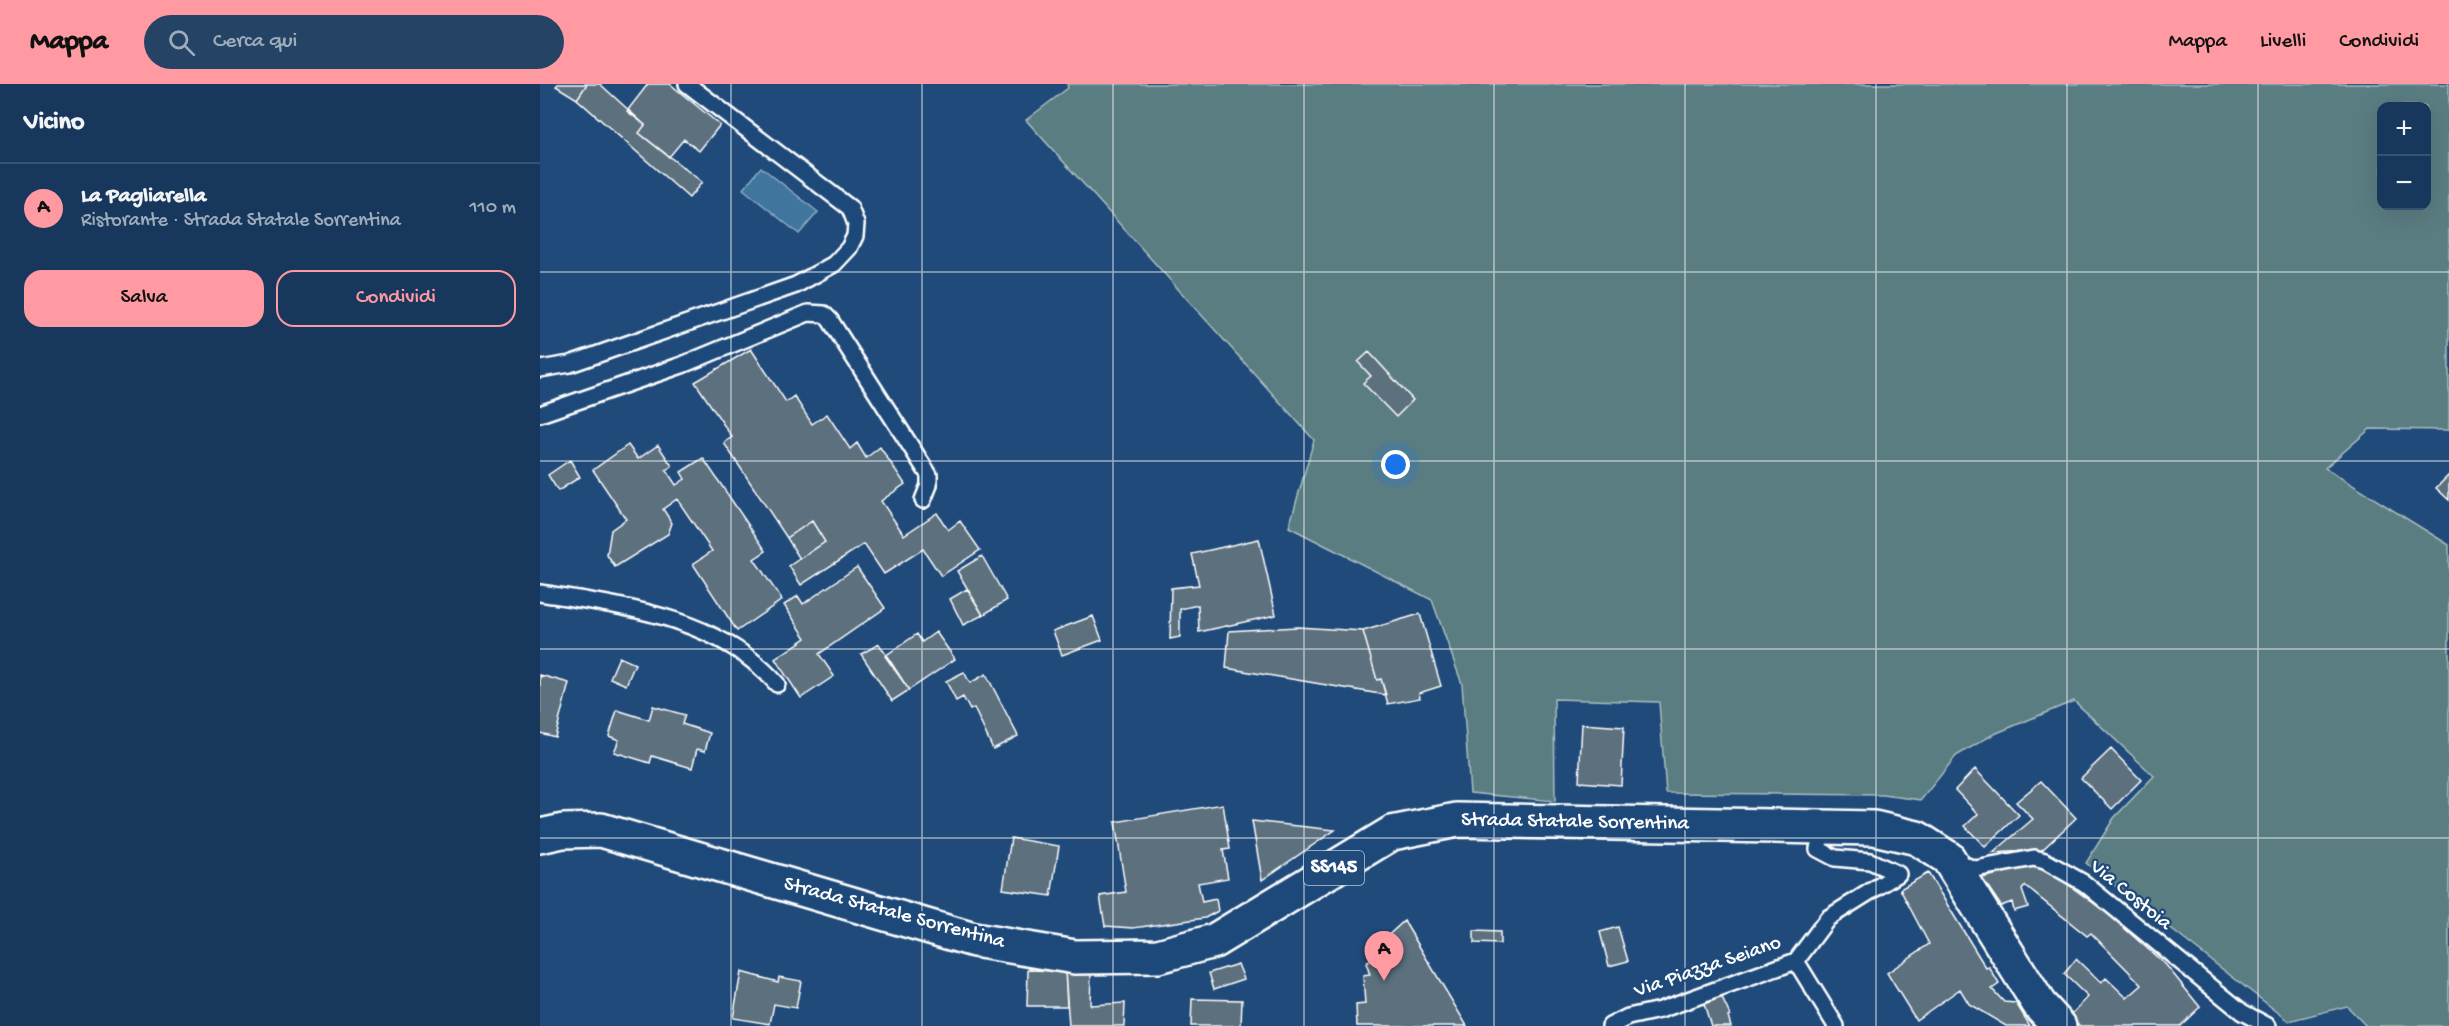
<!DOCTYPE html>
<html lang="it">
<meta charset="utf-8">
<style>
:root{--surface:#17385c;--page:#244365;--text:#f1f3f6;--muted:#9eacbb;--line:#365272;--accent:#ff9aa2}
body{margin:0;font-family:"Gochi Hand",sans-serif;background:var(--page);color:var(--text)}
.controls{position:absolute;right:18px;top:18px;display:grid;overflow:hidden;border-radius:12px;box-shadow:0 6px 24px #0002}
.controls button{width:54px;height:54px;display:grid;place-items:center;padding:0;border:0;border-bottom:2px solid var(--line);background:var(--surface);color:var(--text);font:30px sans-serif}
.you{position:absolute;left:856px;top:381px;width:21px;height:21px;margin:-15px;border:4px solid #fff;border-radius:50%;background:#1a73e8;box-shadow:0 0 0 9px #1a73e833}
.badge{display:grid;place-items:center;width:39px;height:39px;border-radius:50%;background:var(--accent);color:#111;font-size:20px;font-weight:700}
.pin{position:absolute;translate:-50% -50px;filter:drop-shadow(0 2px 3px #0008)}
.pin::after{content:'';position:absolute;top:32px;width:21px;height:18px;background:inherit;clip-path:polygon(0 0,100% 0,50% 100%)}
.list{margin:0;padding:0;list-style:none}
h2{display:flex;justify-content:space-between;align-items:center;height:78px;margin:0;padding:0 24px;font-size:26px}
h2 small{font-size:20px;font-weight:400;color:var(--muted)}
.list li{display:grid;grid-template-columns:39px 1fr auto;gap:18px;align-items:center;box-sizing:border-box;height:90px;padding:0 24px;border-top:2px solid var(--line)}
.list b{display:block;font-size:22px;white-space:nowrap}
.list p{margin:0;font-size:20px;white-space:nowrap;color:var(--muted)}
.list em{font-size:20px;font-style:normal;color:var(--muted)}
.actions{display:flex;gap:12px;padding:18px 24px}
.actions a{flex:1;padding:14px 0;border:2px solid var(--accent);border-radius:18px;text-align:center;font-size:21px;color:var(--accent)}
.actions .main{background:var(--accent);color:#111}
.icon{flex:none;width:33px;height:33px;fill:none;stroke:currentColor;stroke-width:2;stroke-linecap:round;stroke-linejoin:round}
.map{position:relative;flex:none;width:1909px;height:942px;overflow:hidden}
header{display:flex;align-items:center;gap:36px;box-sizing:border-box;height:84px;padding:0 30px;background:var(--accent);color:#111}
header strong{font-size:28px}
nav{display:flex;gap:33px;margin-inline-start:auto;font-size:21px}
.search{width:420px;height:54px;background:var(--page);display:flex;align-items:center;gap:15px;box-sizing:border-box;padding:0 21px;border-radius:33px;color:var(--muted);font-size:22px}
main{display:flex}
aside{flex:1;background:var(--surface)}
.map>svg:first-child{display:block}
</style>
<header>
<strong>Mappa</strong>
<div class="search"><svg class="icon" aria-label="search" viewBox="0 0 24 24"><circle cx="10" cy="10" r="6"/><path d="M15 15l6 6"/></svg>Cerca qui</div>
<nav><a>Mappa</a><a>Livelli</a><a>Condividi</a></nav>
</header>
<main>
<aside>
<h2>Vicino<small></small></h2>
<ul class="list">
<li><span class="badge">A</span><div><b>La Pagliarella</b><p>Ristorante · Strada Statale Sorrentina</p></div><em>110 m</em></li>
</ul>
<div class="actions"><a class="main">Salva</a><a>Condividi</a></div>
</aside>
<div class="map">
<svg width="1909" height="942" viewBox="0 0 1909 942">
<rect width="100%" height="100%" fill="#1f4a7a"/>
<filter id="ink" filterUnits="userSpaceOnUse"><feTurbulence type="fractalNoise" baseFrequency=".0167" numOctaves="2"/><feDisplacementMap in="SourceGraphic" scale="12" xChannelSelector="R" yChannelSelector="G"/><feConvolveMatrix kernelMatrix="1 2 1 2 8 2 1 2 1" color-interpolation-filters="sRGB"/></filter>
<g filter="url(#ink)">
<path fill="#5a7d82" stroke="#acbec0" stroke-width="1.5" fill-rule="evenodd" d="M527,0H1909V346L1830,345L1785,384L1909,461V942H1826L1807,922L1749,937L1546,779L1574,734L1614,692L1534,617L1452,651L1416,672L1381,716L1343,711L1126,709L1119,618L1014,615L1015,717L930,709L922,600L892,516L749,443L774,356L486,36L528,4ZM1842,22H1886V122H1842Z"/>
<path fill="#40759d" stroke="#8cacc4" stroke-width="1.5" d="M221,83L278,128L259,150L203,105Z"/>
<path fill="#5d6f7e" stroke="#fff" stroke-width="1.5" d="M18,0H47L37,15L16,2Z
M47,0H60L105,41L99,49L162,98L149,114L37,15Z
M108,0H130L180,41L159,67L144,55L129,73L99,49L105,41L87,27Z
M211,265L246,318L254,312L272,340L287,330L310,365L317,359L326,374L340,363L365,400L341,417L364,451L397,429L408,446L420,437L440,466L401,492L383,465L344,490L324,460L261,501L249,482L285,458L272,437L247,454L184,359L192,353L155,298Z
M829,268L873,316L856,333L823,299L831,292L818,278Z
M88,361L98,375L118,361L132,382L126,386L136,401L145,395L141,388L163,374L226,467L214,475L242,516L197,547L153,480L172,467L137,415L123,425L132,439L128,450L75,483L67,471L71,446L86,435L53,386Z
M30,376L40,393L18,407L8,391Z
M1909,391V416L1896,404Z
M272,437L285,458L260,475L247,454Z
M719,455L736,531L659,548L658,521L640,525V553L630,555L631,504L659,501L652,470Z
M442,472L467,516L443,531L417,487Z
M317,483L345,524L279,570L294,592L261,614L235,575L266,554L244,521L258,512L263,520Z
M427,505L443,531L423,541L410,515Z
M880,530L901,602L879,609L880,614L848,620L841,595L837,596L823,547Z
M553,532L562,556L522,571L513,547Z
M757,543L823,547L837,596L841,595L846,611L686,584L689,547Z
M396,548L415,575L369,606L345,572L377,550L382,558Z
M339,560L369,606L352,617L321,570Z
M79,573L95,580L86,601L70,594Z
M424,588L430,599L446,590L478,652L453,665L434,624L430,626L423,613L416,617L406,597Z
M0,591L29,599L15,653L0,649Z
M113,622L145,631L142,640L170,649L165,667L157,665L152,684L112,672L110,679L74,668L79,656L69,652L77,626L109,636Z
M1042,640L1084,643L1081,701L1039,698Z
M1571,665L1601,696L1572,725L1541,694Z
M1435,685L1479,731L1445,763L1425,742L1438,730L1415,706Z
M1501,697L1536,734L1502,766L1453,769L1493,735L1476,718Z
M683,720L690,765L683,766L688,794L658,799L662,818L676,815L678,827L665,834L593,844L565,842L560,812L586,808L575,738Z
M712,737L795,746L722,796Z
M471,754L519,762L511,812L463,805Z
M1500,780L1567,829L1626,881L1660,923L1640,942H1540L1530,932L1548,913L1524,890L1536,875L1561,899L1566,894L1587,914L1602,901L1551,849L1547,852L1485,802L1482,806L1488,823L1474,827L1472,818L1461,822L1442,794Z
M1388,789L1446,884L1449,883L1459,900L1452,905L1464,918L1476,919L1490,942H1466L1429,920L1420,905L1376,936L1347,889L1389,860L1360,805Z
M864,837L927,942H817L816,921L825,920L823,892L830,891L826,879L837,872L831,867Z
M1078,843L1088,877L1069,882L1060,848Z
M934,847L960,848V860L934,859Z
M698,880L704,895L674,905L669,889Z
M488,886L525,887L527,922H487Z
M525,887L551,890L550,921L585,919L584,942H529Z
M201,888L238,898L239,893L261,897L256,924L234,920L230,940L193,934Z
M1181,912L1190,931L1188,932L1191,942H1171L1164,920Z
M652,915L702,916L701,942H651Z"/>
<g fill="none" stroke-linecap="round" stroke-linejoin="round">
<g stroke="#fff" stroke-width="20">
<path id="lane" d="M0,285L30,280L256,201L294,180L309,164L315,152L316,140L310,124L147,0
M0,330L142,281L268,229L284,230L290,236L389,391V401L383,416
M0,509C83,522 179,533 237,600
M1416,778L1435,785L1494,774L1505,777L1544,799L1702,928L1728,942
M1256,877L1296,942
M1070,942L1088,933L1120,926L1256,877L1288,834L1358,790L1330,777L1295,774L1278,765L1283,742"/>
</g>
<g stroke="#fff" stroke-width="38">
<path id="primary" d="M0,752L23,747L61,746L434,856L535,873L618,872L674,857L852,749L917,736L1334,744L1377,754L1408,774L1499,920L1519,942"/>
</g>
<use href="#lane" stroke="#1f4a7a" stroke-width="15"/>
<use href="#primary" stroke="#1f4a7a" stroke-width="33"/>
</g>
</g>
<path fill="none" stroke="#fff" stroke-width="1.5" stroke-opacity="0.55" d="M191,0V942M382,0V942M573,0V942M764,0V942M954,0V942M1145,0V942M1336,0V942M1527,0V942M1718,0V942M0,188H1909M0,377H1909M0,565H1909M0,754H1909"/>
<g text-anchor="middle" dominant-baseline="central" stroke-width="4.5" stroke-linejoin="round" paint-order="stroke">
<rect fill="#1f4a7a" stroke="#bcc9d7" stroke-width="1.5" x="764" y="767" width="60" height="34" rx="4.5"/>
<g font-size="20" font-weight="bold" fill="#fff">
<text x="794" y="784">SS145</text>
</g>
<g font-size="21" fill="#fff" stroke="#1f4a7a">
<text transform="translate(1035 739) rotate(1)">Strada Statale Sorrentina</text>
<text transform="translate(1590 812) rotate(39)">Via Costoia</text>
<text transform="translate(354 830) rotate(15)">Strada Statale Sorrentina</text>
<text transform="translate(1168 884) rotate(-19)">Via Piazza Seiano</text>
</g>
</g>
</svg>
<div class="controls">
<button>+</button>
<button>−</button>
</div>
<div class="you"></div>
<div class="pin badge" style="left:844px;top:897px">A</div>
</div>
</main>
